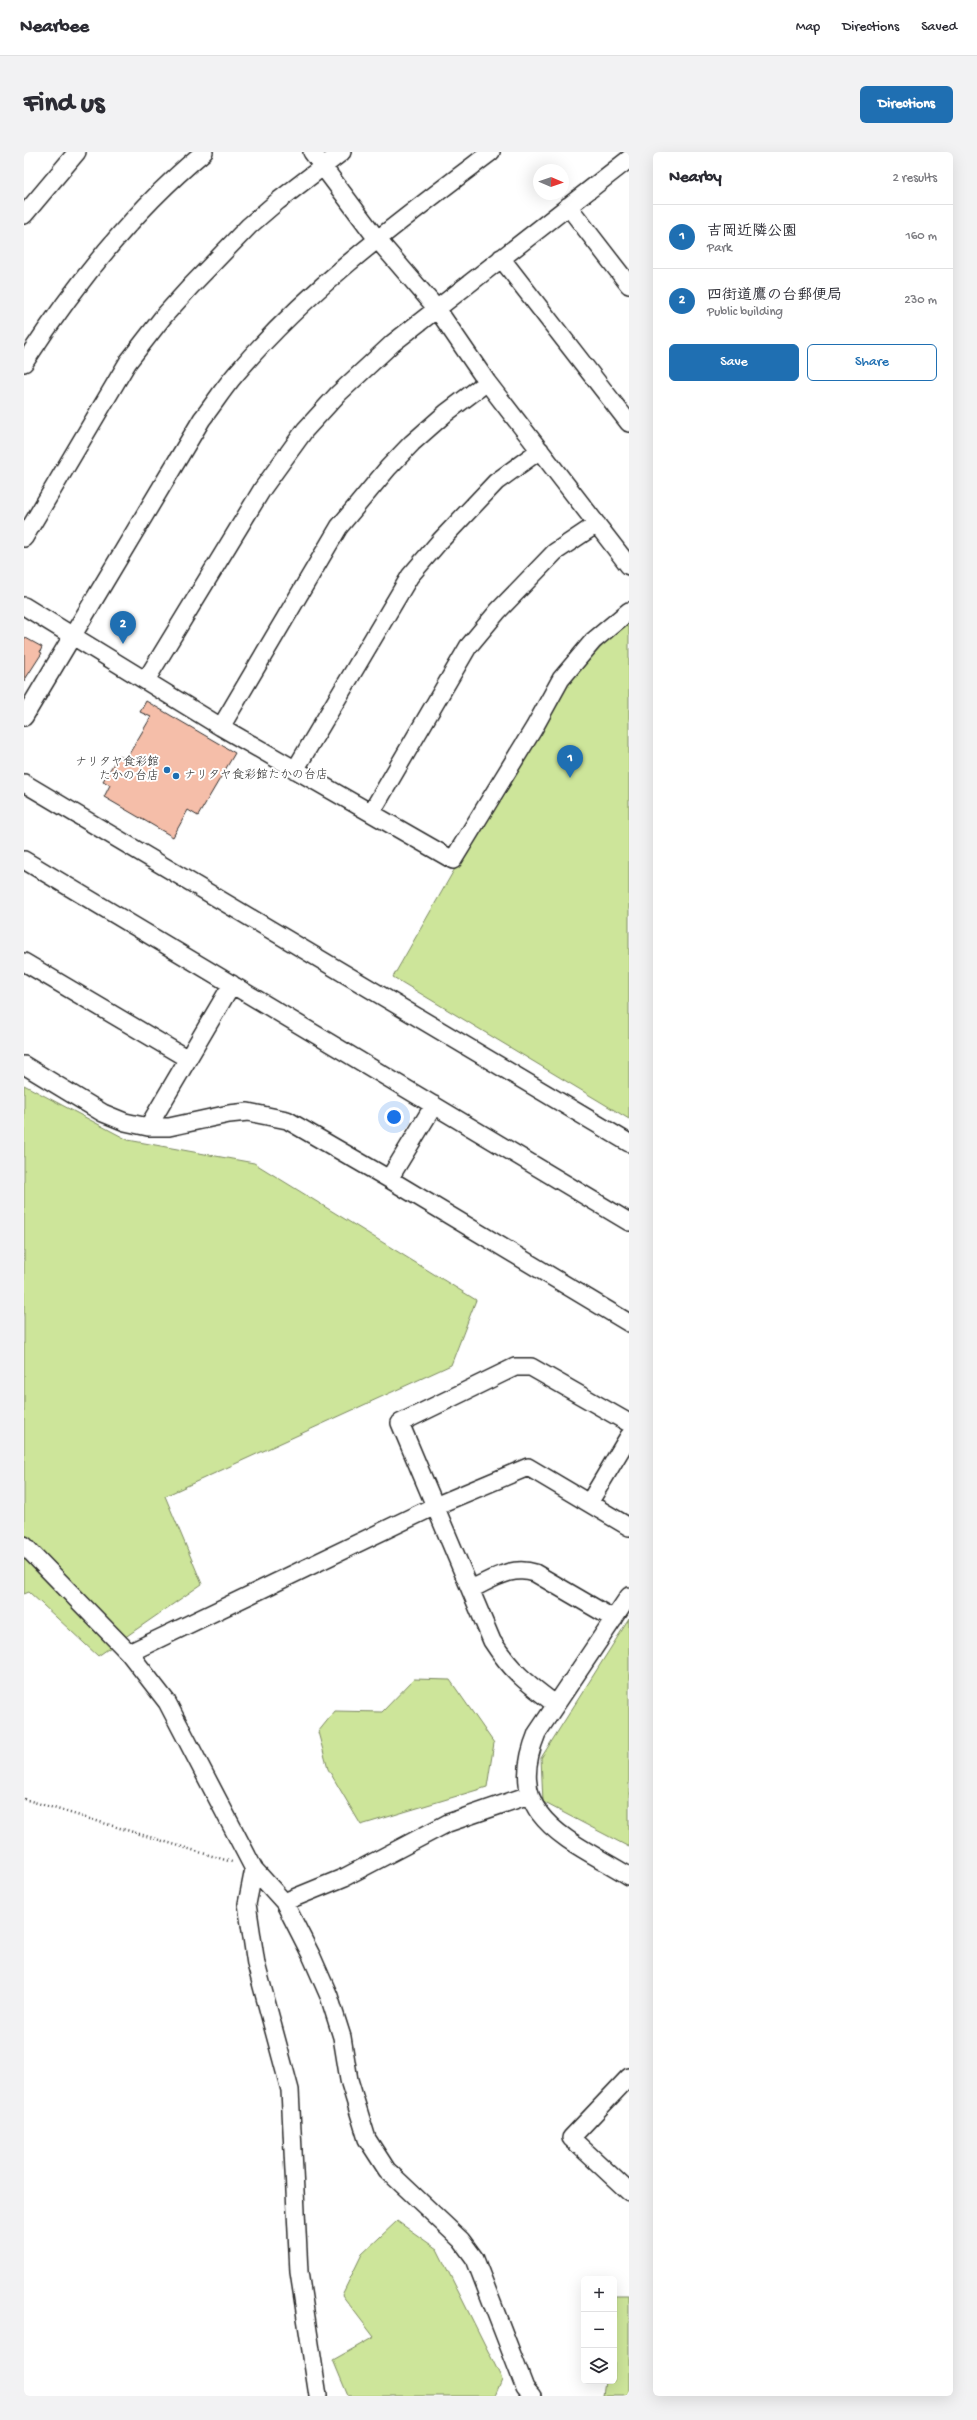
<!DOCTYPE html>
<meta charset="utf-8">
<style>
:root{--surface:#fff;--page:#f2f2f3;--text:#2b2b33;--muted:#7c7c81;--line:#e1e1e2;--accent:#1f6fb2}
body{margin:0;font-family:"Gochi Hand","Klee One",sans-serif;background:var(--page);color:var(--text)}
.controls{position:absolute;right:12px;bottom:12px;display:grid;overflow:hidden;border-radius:6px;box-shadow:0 4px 16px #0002}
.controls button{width:36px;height:36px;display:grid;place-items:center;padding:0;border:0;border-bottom:1px solid var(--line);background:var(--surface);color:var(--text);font:20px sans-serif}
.compass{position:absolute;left:509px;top:12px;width:36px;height:36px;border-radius:50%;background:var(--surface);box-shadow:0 4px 16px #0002;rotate:92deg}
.you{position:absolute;left:370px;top:965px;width:14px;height:14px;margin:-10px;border:3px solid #fff;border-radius:50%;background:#1a73e8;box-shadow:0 0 0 6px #1a73e833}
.badge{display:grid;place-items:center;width:26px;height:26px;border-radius:50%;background:var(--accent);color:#fff;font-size:13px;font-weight:700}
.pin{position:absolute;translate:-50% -33px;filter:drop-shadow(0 1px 2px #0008)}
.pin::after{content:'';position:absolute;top:21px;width:14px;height:12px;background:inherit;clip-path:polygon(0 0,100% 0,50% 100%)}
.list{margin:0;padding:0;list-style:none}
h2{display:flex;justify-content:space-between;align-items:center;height:52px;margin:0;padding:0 16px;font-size:17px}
h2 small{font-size:13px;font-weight:400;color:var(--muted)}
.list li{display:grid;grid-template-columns:26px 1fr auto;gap:12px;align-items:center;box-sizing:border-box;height:64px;padding:0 16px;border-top:1px solid var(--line)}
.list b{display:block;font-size:15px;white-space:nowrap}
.list p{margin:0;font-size:13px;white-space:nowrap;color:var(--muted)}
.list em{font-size:13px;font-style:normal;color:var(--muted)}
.actions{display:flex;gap:8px;padding:12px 16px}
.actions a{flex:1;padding:9px 0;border:1px solid var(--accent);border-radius:6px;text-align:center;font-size:14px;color:var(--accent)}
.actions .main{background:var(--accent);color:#fff}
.icon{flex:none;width:22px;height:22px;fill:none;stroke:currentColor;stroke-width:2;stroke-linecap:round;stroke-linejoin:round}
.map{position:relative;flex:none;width:605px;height:2244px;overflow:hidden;border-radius:6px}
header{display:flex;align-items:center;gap:24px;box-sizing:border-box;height:56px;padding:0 20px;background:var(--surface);border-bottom:1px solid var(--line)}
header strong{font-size:19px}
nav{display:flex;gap:22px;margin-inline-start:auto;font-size:14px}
.intro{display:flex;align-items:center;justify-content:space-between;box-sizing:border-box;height:96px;padding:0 24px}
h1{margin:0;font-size:28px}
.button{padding:10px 18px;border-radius:6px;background:var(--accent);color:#fff;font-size:14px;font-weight:700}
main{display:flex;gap:24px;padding:0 24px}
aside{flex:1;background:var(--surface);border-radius:6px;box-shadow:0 4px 16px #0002}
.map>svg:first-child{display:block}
</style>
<header>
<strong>Nearbee</strong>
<nav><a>Map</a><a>Directions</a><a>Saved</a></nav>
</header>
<div class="intro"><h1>Find us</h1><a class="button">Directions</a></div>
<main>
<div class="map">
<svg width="605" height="2244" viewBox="0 0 605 2244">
<rect width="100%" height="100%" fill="#fff"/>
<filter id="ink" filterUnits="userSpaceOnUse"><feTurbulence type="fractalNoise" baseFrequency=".025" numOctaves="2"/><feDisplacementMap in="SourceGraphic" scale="8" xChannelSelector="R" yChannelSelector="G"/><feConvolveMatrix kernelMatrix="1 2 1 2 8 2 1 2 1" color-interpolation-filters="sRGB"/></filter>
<g filter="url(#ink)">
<path fill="#cde59a" stroke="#7c8862" d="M605,468V967L369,825L429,720L544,532L595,475Z
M0,933L104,988L230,1011L452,1148L427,1213L141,1344L178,1432L74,1504L5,1440L0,1442Z
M605,1467V1695L519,1650L517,1606Z
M390,1527L426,1528L470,1591L463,1635L337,1673L304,1617L294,1580L311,1559L358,1560Z
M373,2069L413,2097L478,2227L471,2244H324L309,2208L350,2185L318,2143L338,2102Z
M591,2144H605V2244H579L581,2229H590Z"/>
<path fill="#f5bea9" stroke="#2b2b2b" d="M0,485L18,495L16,500L18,501L0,529Z
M122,549L211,601L174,664L164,658L149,685L80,645L86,633L79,629L95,603L102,607L127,565L116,560Z"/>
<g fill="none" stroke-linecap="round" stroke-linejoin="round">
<g stroke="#2b2b2b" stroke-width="20">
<path id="minor" d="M288,0L353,87L413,157L463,230L605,414
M544,54L605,133
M0,63L53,0
M477,106L605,271
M0,211C50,134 108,59 180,0
M0,386L104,210L139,165L167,134L225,74L254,49L318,0
M0,454L197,575L429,708L510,576L537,527L569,489L605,459
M122,528L239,336L281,278L314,242L369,191L605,7
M0,565L178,267C189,253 199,237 211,223C284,136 377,68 467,0
M197,575L315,375L364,316L388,291L422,261L463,230
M271,618L386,424L416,389L472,330L516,298
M0,631L605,991
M347,661L444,495L474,459L531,400L573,372
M0,708L605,1070
M0,810L164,907
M0,913L79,961L101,970L124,975H145L205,962L224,960L263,968L365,1027L605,1171
M124,975L208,832
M365,1027L410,953
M565,1351L605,1284
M0,1393L105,1501L143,1550L230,1717L260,1750L287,1803L305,1844L318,1885L325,1928L343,1987L363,2018L437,2088L451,2107L501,2236L508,2244
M447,1437C469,1427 488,1413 511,1421L590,1467
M605,1444L513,1581C478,1666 545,1687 605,1724
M105,1501L411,1354L504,1315L605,1375
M531,1552C502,1530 488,1520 468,1489L376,1271L491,1215H507L605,1271
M230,1717L223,1752L232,1812L266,1938L275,2120L294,2244
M260,1750L321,1725L424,1671L505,1643
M605,1925L547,1986L605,2040"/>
</g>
<path stroke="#2b2b2b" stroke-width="2.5" stroke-dasharray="1 3" stroke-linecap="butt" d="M0,1647L208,1710"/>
<use href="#minor" stroke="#fff" stroke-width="17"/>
</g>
</g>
<g fill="#1f6fb2" stroke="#fff" stroke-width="1.5">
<circle cx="143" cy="618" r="4"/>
<circle cx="152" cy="624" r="4"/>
</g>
<g text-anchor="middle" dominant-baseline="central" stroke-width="4" stroke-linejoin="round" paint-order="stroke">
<g font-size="12" fill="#2b2b2b" stroke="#fff" text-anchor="end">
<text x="135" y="611">ナリタヤ食彩館<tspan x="135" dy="14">たかの台店</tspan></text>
<text x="160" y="624" text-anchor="start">ナリタヤ食彩館たかの台店</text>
</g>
</g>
</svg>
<div class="controls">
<button>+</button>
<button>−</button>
<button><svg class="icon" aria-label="layers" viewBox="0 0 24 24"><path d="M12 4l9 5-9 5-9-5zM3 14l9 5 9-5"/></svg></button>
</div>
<svg class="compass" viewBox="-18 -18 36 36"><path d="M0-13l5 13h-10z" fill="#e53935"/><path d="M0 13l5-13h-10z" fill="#7c7c81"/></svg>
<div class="you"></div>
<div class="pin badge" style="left:546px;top:626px">1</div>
<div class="pin badge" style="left:99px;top:492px">2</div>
</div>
<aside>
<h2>Nearby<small>2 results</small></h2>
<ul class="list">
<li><span class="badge">1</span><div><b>吉岡近隣公園</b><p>Park</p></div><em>160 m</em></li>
<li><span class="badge">2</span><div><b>四街道鷹の台郵便局</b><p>Public building</p></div><em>230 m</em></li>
</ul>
<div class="actions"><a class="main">Save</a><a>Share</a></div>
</aside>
</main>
